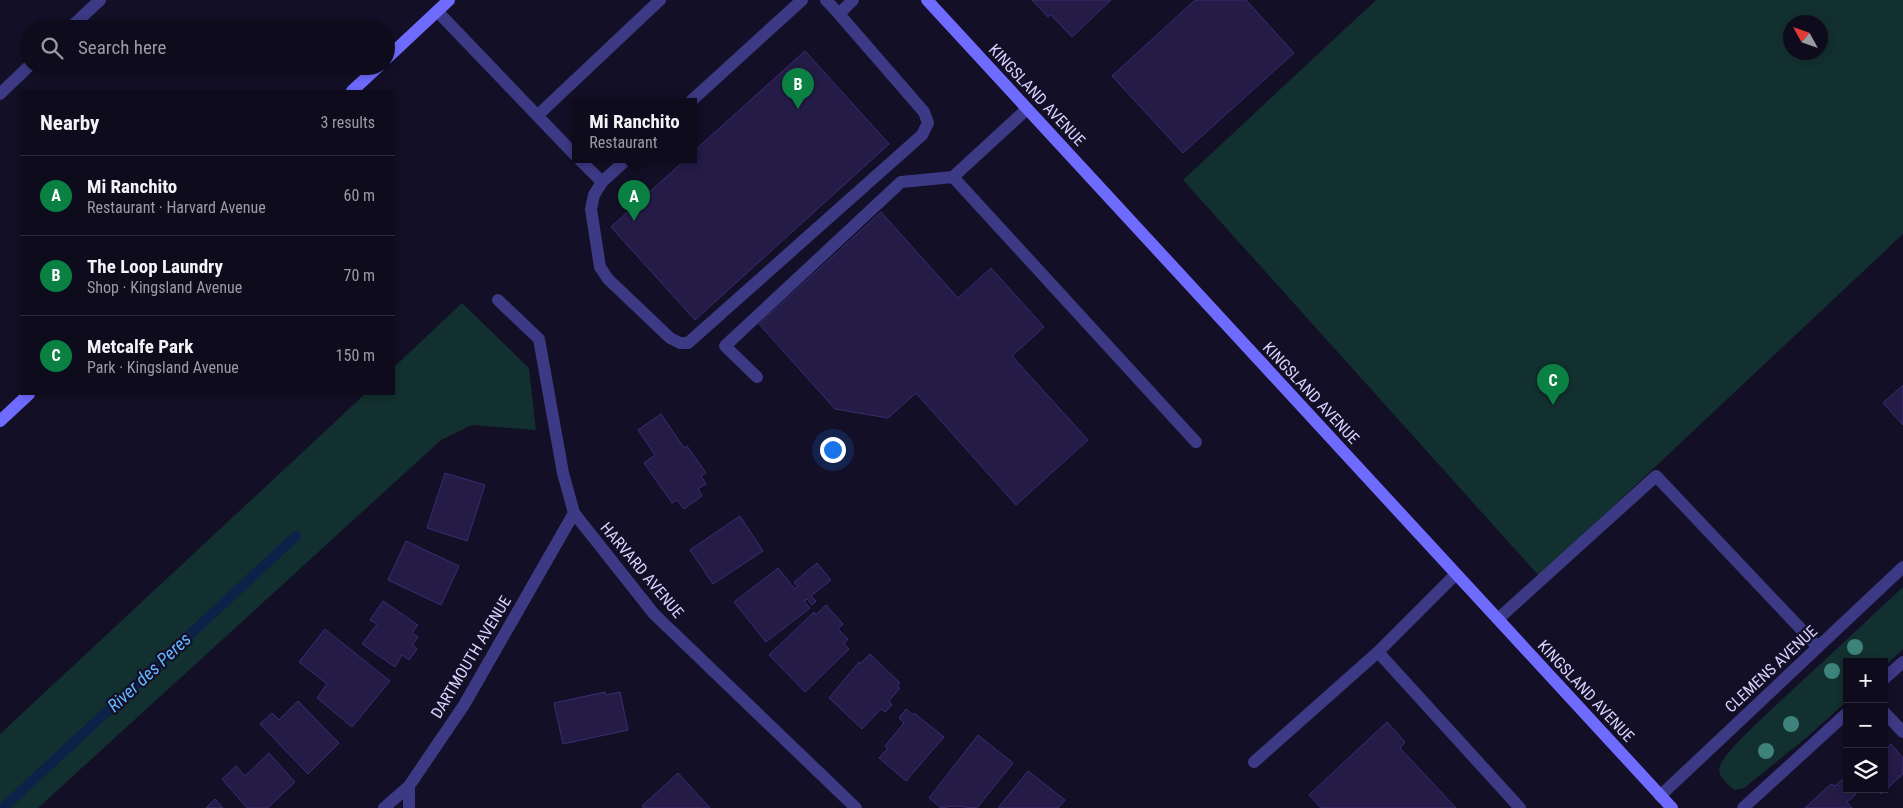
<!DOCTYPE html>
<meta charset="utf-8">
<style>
:root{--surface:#0e0b1c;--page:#171425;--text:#f1f3f6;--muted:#9b9ba3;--line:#2e2b3b;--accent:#0b8043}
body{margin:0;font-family:"Roboto Condensed",sans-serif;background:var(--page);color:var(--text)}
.controls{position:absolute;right:15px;bottom:15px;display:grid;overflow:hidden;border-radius:0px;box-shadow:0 2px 8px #0003}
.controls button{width:45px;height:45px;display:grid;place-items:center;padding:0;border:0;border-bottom:1px solid var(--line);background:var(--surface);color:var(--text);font:25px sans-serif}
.compass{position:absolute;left:1783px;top:15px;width:45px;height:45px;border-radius:50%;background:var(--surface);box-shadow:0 2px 8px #0003;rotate:310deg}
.you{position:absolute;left:832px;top:449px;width:18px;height:18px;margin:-12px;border:4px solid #fff;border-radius:50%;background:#1a73e8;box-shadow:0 0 0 8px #1a73e833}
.badge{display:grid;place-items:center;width:32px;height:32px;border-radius:50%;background:var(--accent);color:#fff;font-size:16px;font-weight:700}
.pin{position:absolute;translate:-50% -41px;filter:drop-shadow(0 1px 2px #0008)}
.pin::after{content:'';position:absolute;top:26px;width:18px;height:15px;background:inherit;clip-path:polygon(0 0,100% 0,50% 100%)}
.popup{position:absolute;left:572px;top:98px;width:125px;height:65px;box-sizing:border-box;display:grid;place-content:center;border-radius:0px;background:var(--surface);filter:drop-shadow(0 1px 4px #0005);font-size:16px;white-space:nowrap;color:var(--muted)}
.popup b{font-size:19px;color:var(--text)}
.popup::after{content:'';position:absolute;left:50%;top:100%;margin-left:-10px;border:10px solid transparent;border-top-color:var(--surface)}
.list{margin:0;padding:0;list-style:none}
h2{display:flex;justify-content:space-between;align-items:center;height:65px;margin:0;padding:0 20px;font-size:21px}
h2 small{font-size:16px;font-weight:400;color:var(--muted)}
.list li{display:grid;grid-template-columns:32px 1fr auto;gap:15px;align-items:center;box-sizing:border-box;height:80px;padding:0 20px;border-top:1px solid var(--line)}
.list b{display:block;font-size:19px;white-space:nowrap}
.list p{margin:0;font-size:16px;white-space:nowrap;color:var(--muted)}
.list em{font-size:16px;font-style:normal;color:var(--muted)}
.icon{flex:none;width:28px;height:28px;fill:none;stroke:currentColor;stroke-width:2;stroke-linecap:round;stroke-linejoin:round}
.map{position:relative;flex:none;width:1903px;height:808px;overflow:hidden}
.search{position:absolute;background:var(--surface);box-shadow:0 2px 8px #0003;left:20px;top:20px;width:375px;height:55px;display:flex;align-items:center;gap:12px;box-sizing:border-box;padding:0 18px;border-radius:28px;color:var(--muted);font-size:19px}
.panel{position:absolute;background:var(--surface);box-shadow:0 2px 8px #0003;left:20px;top:90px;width:375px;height:305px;border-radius:0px}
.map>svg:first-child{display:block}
</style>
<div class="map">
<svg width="1903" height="808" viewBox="0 0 1903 808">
<rect width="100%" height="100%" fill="#130f26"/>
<path fill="#12302f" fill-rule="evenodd" d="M1376,0H1903V234L1539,576L1183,180ZM1790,22H1820V52H1790Z
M462,303L529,368L536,430L472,425L441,440L38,808H0V734L365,394H394V367Z
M1903,587V649L1884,667V662H1847V701L1806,738L1744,788L1735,790C1728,785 1716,776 1720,766C1726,750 1761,720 1774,707C1817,667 1860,627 1903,587Z"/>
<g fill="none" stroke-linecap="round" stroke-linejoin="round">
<path stroke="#0c2248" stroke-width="10" d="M3,808L296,536"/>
</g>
<path fill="#241b47" stroke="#3b2d73" d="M1032,0H1111L1072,37L1051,15L1048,17Z
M1195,0H1246L1294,53L1183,153L1112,76Z
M805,51L889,144L695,320L611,227L685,160H693V152Z
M881,212L958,298L991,268L1044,327L1012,356L1088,440L1016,505L916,393L888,418L835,409L759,324Z
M1903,385V425L1883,403Z
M661,414L684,448L687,446L706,473L701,476L706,484L698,489L702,496L684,509L677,500L672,503L644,463L655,455L638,430Z
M445,473L485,485L467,541L427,528Z
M740,516L763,551L713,584L690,550Z
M406,541L459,566L441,605L388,580Z
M817,563L831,580L811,596L816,601L812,605L807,599L804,601L810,608L766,642L734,602L778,568L795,589L798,587L794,582Z
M383,601L418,625L412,633L418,637L412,645L417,649L409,660L402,655L395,667L362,644L377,624L370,620Z
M826,605L843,624L838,629L848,639L844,644L849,649L805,692L769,655L814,612L816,615Z
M325,629L390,681L352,727L317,698L327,684L299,662Z
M870,654L900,683L897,686L900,688L889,701L892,705L885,712L881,709L862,729L829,698L859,662L861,663Z
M605,692L606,695L620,692L628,730L563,744L554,703Z
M298,701L339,743L308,774L260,724L272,713L279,720Z
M906,709L913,715L914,713L944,737L906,781L879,758L888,748L885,746L904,723L899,718Z
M1387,722L1405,742L1400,748L1456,808H1321L1309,795Z
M978,735L1013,763L977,808L953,806L941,808L929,798Z
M1891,744L1903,758V774L1881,794L1877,789H1884V751Z
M269,753L295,782L268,808H247L222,779L236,766L245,776Z
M1028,771L1065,800L1058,808H998Z
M678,773L710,808H644L642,806Z
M1843,779L1847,783V789H1852L1856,794L1847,802L1852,808H1805L1831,784L1835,786Z
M215,799L223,808H206Z"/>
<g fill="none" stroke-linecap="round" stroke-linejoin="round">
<path stroke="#3d3a85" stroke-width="12" d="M826,0L839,14L853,0
M437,11L575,155
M69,29L100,0
M0,94L29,66
M690,102L802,0
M1027,109L953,177L1196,442
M538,115L660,0
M580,160L602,182L626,160
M602,182L594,195L591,209L600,267L608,279L670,338L680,343H688L922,135L928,123L924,112L839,14
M757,377L725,346L901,182L953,177
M1456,574L1378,652L1520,808
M1498,619L1656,476L1818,647
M1884,712L1903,732
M1254,762L1378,652"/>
<path stroke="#3d3a85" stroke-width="12" d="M498,300L539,339L563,473L574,513L654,614L856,808
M1884,679L1903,662
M1660,796L1903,567
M384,808L409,786L464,705L574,513
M409,808V786
M1743,808L1847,713"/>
<path stroke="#6f6bff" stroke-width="12" d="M927,0L1672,808
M386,59L449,0
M352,91L379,66
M0,421L29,394"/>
</g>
<g fill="#3d827b">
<circle cx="1855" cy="647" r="8"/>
<circle cx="1832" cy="671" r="8"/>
<circle cx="1791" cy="724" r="8"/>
<circle cx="1766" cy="751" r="8"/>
</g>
<g text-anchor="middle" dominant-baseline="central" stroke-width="4.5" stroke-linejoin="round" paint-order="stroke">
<g font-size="16" fill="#d9d4ff" stroke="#130f26">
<text transform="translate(1037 95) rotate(47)">KINGSLAND AVENUE</text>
<text transform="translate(1311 393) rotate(47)">KINGSLAND AVENUE</text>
<text transform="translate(642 570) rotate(50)">HARVARD AVENUE</text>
<text transform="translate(471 657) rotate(-59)">DARTMOUTH AVENUE</text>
<text transform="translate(1771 669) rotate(-43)">CLEMENS AVENUE</text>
<text transform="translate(1586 691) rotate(47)">KINGSLAND AVENUE</text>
</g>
<g font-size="18" font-style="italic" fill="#62b6ff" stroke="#130f26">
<text transform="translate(149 672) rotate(-43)">River des Peres</text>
</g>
</g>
</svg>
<div class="controls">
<button>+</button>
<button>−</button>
<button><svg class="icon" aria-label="layers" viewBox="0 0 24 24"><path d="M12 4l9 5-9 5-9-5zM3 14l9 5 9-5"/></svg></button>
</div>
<svg class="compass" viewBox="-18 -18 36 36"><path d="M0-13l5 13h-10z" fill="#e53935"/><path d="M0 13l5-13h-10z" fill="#9b9ba3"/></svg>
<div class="you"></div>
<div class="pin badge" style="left:634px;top:221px">A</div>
<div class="popup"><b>Mi Ranchito</b>Restaurant</div>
<div class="pin badge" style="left:798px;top:109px">B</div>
<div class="pin badge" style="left:1553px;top:405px">C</div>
<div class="search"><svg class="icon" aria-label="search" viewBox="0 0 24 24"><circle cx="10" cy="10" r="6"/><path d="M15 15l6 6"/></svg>Search here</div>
<section class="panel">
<h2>Nearby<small>3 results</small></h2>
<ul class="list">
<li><span class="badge">A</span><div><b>Mi Ranchito</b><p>Restaurant · Harvard Avenue</p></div><em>60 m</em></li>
<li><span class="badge">B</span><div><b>The Loop Laundry</b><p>Shop · Kingsland Avenue</p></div><em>70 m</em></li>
<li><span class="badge">C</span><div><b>Metcalfe Park</b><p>Park · Kingsland Avenue</p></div><em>150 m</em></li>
</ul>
</section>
</div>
